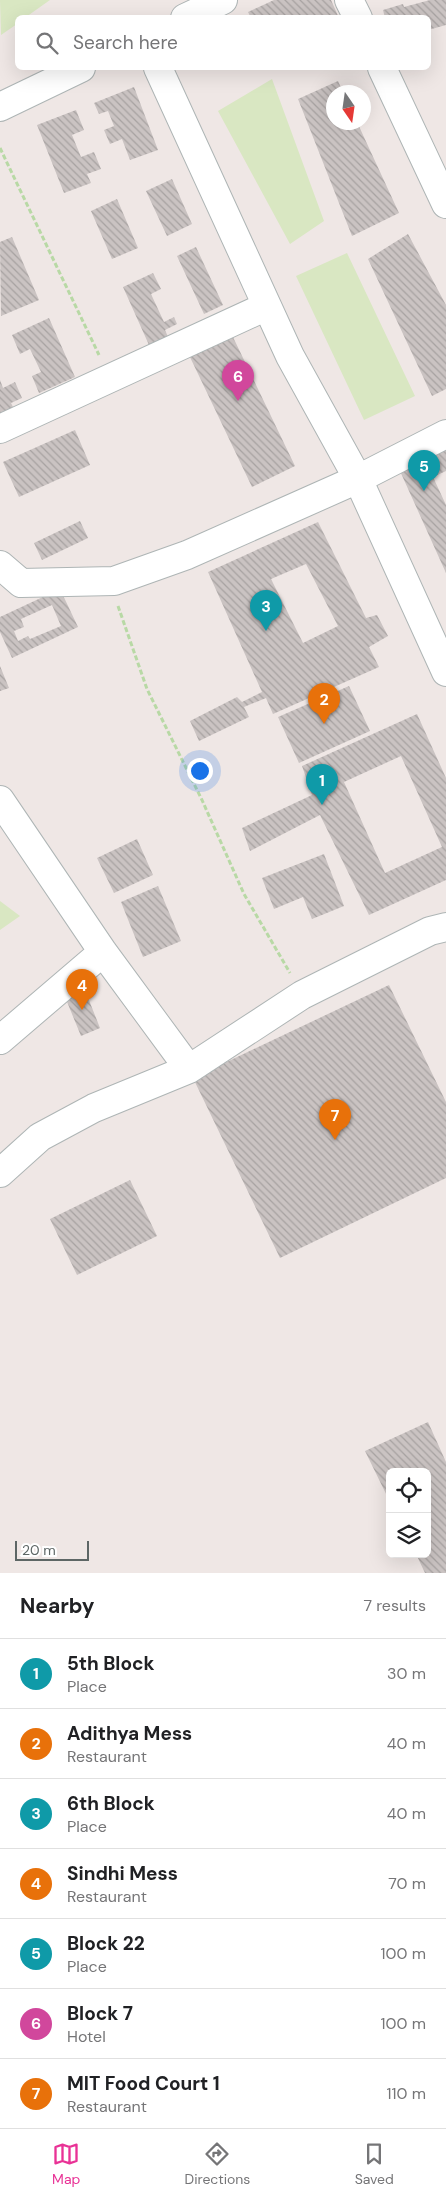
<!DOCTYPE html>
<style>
:root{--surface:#fff;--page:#f6f6f6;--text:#202124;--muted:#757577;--line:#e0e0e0;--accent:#e93296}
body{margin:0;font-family:"DM Sans",sans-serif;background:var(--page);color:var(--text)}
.controls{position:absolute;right:15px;bottom:15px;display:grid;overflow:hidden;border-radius:8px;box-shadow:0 5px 20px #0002}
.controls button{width:45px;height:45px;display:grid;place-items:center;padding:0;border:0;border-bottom:1px solid var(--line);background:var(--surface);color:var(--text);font:25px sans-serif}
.compass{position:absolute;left:326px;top:85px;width:45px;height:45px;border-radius:50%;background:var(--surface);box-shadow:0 5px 20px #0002;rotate:167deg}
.scale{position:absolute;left:15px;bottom:12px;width:74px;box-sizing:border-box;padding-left:5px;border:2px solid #5d6665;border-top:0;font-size:14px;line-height:18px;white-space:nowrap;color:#5d6665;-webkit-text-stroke:4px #fff;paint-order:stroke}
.you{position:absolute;left:199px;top:770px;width:18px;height:18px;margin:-12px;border:4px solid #fff;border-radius:50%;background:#1a73e8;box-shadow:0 0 0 8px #1a73e833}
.badge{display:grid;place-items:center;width:32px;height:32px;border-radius:50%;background:var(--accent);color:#fff;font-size:16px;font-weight:700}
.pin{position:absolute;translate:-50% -41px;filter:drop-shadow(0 1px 2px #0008)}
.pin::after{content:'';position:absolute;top:26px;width:18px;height:15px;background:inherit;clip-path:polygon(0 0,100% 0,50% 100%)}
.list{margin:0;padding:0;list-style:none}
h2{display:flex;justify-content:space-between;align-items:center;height:65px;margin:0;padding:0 20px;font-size:21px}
h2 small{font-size:16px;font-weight:400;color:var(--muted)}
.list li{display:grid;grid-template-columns:32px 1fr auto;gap:15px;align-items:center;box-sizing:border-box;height:70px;padding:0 20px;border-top:1px solid var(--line)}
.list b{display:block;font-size:19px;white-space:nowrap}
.list p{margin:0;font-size:16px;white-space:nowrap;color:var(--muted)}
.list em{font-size:16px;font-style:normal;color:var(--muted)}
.icon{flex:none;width:28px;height:28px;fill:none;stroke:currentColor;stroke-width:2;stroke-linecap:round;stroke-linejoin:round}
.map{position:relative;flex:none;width:446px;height:1573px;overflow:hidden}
.search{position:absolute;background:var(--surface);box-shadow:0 5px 20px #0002;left:15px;right:15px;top:15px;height:55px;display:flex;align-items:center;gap:12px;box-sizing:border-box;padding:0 18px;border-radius:8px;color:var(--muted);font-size:19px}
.sheet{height:555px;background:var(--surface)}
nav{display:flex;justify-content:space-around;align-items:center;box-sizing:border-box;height:70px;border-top:1px solid var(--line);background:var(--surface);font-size:14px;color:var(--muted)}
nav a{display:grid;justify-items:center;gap:2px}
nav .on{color:var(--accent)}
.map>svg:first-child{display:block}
</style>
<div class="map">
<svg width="446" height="1573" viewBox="0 0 446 1573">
<defs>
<pattern id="building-back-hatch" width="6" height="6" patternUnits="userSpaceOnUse" patternTransform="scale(1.25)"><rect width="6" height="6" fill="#cac3c2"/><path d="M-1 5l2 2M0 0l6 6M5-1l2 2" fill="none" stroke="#a7a2a1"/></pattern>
</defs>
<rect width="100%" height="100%" fill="#efe7e5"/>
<path fill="#d9e7c2" d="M0,0H50L26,17L18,18L17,24L1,35Z
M272,79L324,221L290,244L218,111Z
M347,253L415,396L364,420L296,276Z
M0,901L20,916L0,930Z"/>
<path fill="url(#building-back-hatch)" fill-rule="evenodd" d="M274,0H331L339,18H251L248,12Z
M430,0H446V25L428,30V18H385L383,10L403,4L404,7Z
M338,81L343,92H334V122H357L399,213L352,236L298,99Z
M134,87L158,150L130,160L122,139L110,144L104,130L114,126L108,111L99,114L94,103Z
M76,110L84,130L72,135L81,157L94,152L101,169L87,174L91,183L64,193L37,125Z
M172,179L192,224L167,236L146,191Z
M117,199L138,248L112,259L91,211Z
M408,234L446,305V389L432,396L368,259Z
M12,237L39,300L1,316L0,242Z
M196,247L223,305L204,314L177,256Z
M153,273L161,289L151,294L164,322L174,317L177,324L165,330L168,337L149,345L123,287Z
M49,318L75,377L39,393L32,376L41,372L30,349L20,354L12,335Z
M232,335L295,466L252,487L189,355Z
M0,380L3,388L15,382L22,398L11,403L16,413L0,420Z
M75,430L90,465L19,497L3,462Z
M446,437V471L433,477L446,505V573L395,460Z
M80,521L88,538L42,560L34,543Z
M318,522L366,618L377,615L388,636L369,647L379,667L273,714L266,698L244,707L249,717L199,741L190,721L237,697L242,702L262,692L208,572ZM306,564L338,626L303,643L271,579Z
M60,589L78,627L12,658L0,632V617ZM52,605L61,626L30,639L28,636L18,641L14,631L24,627L21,619Z
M0,666L9,688L0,691Z
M349,686L370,731L299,763L278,717Z
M417,714L446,778V880L369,915L320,815L250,851L242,828L312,795L302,766ZM401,756L442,847L385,873L344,782Z
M137,839L153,875L114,893L97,858Z
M324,854L344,906L312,919L303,897L274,909L262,878Z
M158,886L181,941L143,957L121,902Z
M83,985L100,1028L81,1036L63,992Z
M389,985L446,1102V1178L280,1258L193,1078Z
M130,1180L157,1236L77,1275L50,1219Z
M428,1422L446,1462V1573H425L416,1554H427V1472H390V1502L365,1451Z"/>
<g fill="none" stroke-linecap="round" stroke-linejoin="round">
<g stroke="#aeb5b5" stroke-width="30">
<path id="minor" d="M349,0L358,18
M185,18L223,0
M382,68L446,204
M0,107L81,68
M0,429L267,306
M446,434L358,479L446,672
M0,565L21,583L114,581L187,555L358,479L290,356L158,68
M0,800L103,952L189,1069
M0,1040L103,952
M0,1173L40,1137L94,1108L189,1069L302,995L430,931L446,927"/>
</g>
<path stroke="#b8d9a5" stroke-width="3" stroke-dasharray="5 2.5" stroke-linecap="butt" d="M0,148L99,355
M118,606L147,689L202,800L244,894L290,973"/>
<use href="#minor" stroke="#fff" stroke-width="28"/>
</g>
</svg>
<div class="controls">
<button><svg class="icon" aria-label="locate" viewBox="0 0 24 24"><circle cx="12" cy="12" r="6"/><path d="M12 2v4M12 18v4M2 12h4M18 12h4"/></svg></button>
<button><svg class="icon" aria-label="layers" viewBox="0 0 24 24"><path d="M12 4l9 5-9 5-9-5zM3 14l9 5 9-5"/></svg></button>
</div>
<svg class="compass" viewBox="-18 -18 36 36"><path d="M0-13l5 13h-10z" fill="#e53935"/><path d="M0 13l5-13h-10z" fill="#757577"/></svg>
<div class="scale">20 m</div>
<div class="you"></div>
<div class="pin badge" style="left:322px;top:805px;background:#0f9aa8">1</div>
<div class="pin badge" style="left:324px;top:724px;background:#e8710a">2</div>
<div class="pin badge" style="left:266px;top:631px;background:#0f9aa8">3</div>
<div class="pin badge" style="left:82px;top:1010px;background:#e8710a">4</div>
<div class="pin badge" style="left:424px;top:491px;background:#0f9aa8">5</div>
<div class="pin badge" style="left:238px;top:401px;background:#d1479c">6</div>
<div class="pin badge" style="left:335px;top:1140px;background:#e8710a">7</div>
<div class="search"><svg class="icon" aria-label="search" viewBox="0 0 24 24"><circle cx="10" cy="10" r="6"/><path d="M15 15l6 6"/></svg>Search here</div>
</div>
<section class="sheet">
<h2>Nearby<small>7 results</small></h2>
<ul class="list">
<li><span class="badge" style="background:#0f9aa8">1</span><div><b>5th Block</b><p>Place</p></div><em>30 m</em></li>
<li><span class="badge" style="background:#e8710a">2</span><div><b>Adithya Mess</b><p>Restaurant</p></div><em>40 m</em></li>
<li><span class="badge" style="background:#0f9aa8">3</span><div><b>6th Block</b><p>Place</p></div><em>40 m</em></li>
<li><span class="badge" style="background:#e8710a">4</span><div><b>Sindhi Mess</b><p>Restaurant</p></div><em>70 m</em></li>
<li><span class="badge" style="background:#0f9aa8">5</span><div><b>Block 22</b><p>Place</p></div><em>100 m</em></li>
<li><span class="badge" style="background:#d1479c">6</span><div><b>Block 7</b><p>Hotel</p></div><em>100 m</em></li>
<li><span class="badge" style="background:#e8710a">7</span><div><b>MIT Food Court 1</b><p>Restaurant</p></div><em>110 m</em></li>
</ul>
</section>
<nav>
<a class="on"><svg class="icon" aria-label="map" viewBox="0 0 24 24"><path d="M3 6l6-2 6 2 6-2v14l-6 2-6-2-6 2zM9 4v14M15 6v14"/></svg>Map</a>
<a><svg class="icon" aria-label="directions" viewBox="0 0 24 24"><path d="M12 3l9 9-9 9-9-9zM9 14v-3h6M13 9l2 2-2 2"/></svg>Directions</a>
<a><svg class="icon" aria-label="saved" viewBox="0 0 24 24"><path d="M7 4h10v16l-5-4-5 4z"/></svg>Saved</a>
</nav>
